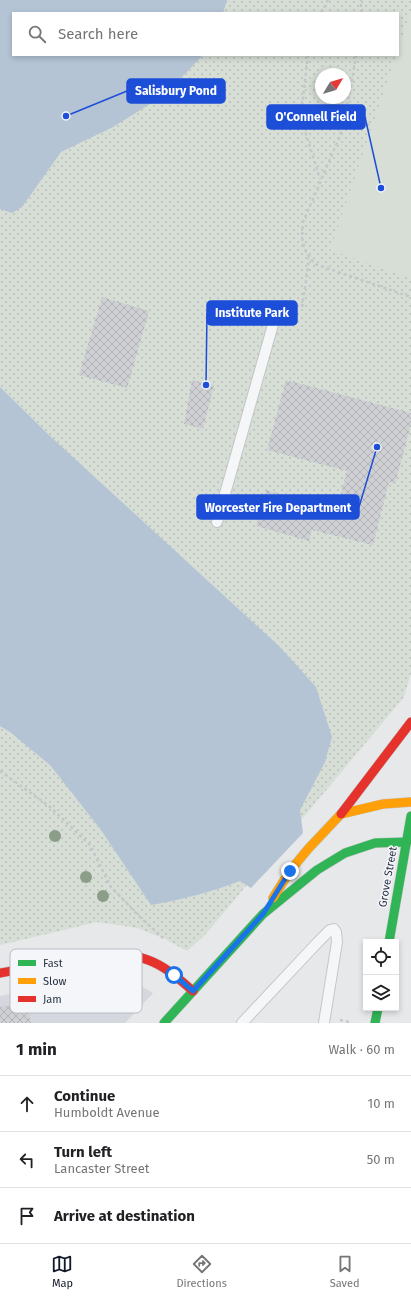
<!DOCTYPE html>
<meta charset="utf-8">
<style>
:root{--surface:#fff;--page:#f6f6f6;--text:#202124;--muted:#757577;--line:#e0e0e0;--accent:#111827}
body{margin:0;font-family:"Fira Sans",sans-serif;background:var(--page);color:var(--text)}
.controls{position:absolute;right:12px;bottom:12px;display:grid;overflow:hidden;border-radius:0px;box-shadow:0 2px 6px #0003}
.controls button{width:36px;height:36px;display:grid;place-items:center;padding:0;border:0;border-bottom:1px solid var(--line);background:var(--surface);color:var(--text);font:20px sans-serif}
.compass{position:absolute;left:315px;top:68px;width:36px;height:36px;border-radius:50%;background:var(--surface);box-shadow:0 2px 6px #0003;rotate:52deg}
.stop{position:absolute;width:12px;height:12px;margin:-9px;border:3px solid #1a73e8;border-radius:50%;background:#fff}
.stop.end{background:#1a73e8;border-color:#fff;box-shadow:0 1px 4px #0008}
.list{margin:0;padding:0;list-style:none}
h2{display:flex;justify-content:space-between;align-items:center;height:52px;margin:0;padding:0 16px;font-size:17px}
h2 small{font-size:13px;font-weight:400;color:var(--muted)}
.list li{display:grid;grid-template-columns:26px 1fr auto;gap:12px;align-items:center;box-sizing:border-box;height:56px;padding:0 16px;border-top:1px solid var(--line)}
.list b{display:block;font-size:15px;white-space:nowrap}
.list p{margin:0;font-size:13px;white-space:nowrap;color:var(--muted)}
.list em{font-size:13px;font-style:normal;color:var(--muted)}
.icon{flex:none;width:22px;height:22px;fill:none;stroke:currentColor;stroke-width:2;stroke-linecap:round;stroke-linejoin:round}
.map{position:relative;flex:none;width:411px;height:1023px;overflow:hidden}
.search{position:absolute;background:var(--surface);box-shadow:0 2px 6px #0003;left:12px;right:12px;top:12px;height:44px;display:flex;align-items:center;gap:10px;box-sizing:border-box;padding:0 14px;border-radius:0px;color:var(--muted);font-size:15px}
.sheet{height:220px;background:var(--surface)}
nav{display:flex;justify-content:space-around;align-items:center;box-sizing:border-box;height:56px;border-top:1px solid var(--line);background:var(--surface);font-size:11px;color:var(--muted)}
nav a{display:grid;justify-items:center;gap:2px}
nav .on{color:var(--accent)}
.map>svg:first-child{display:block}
</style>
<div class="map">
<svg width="411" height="1023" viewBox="0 0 411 1023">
<defs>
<pattern id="park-dots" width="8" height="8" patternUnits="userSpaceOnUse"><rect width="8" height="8" fill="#d6ded6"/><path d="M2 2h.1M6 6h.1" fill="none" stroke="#b8bfb9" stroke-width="1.8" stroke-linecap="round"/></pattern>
<pattern id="building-cross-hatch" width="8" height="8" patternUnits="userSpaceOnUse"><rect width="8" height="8" fill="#ced0d3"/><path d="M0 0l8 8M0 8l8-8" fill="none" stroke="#b1b3b6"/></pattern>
</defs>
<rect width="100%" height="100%" fill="#e6e8ea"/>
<path fill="#d4d7dd" d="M98,976L117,977L136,983L153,993L125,1023H0V996Z"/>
<path fill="url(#park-dots)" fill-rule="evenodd" d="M0,0H411V673L404,697L205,935L187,951L163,938L137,928L97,922L0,945ZM13,13H398V55H13ZM321,74H345V98H321Z"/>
<path fill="#d6ded6" d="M411,12V278L330,250L396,55H398V50Z"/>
<path fill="#b4c4d5" d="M0,0H227L223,13H13V55H203L184,75L150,104L113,127L61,152L22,207L12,213L0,209Z
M0,387L51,437L280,647L316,687L332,737L325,762L300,810L303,833L251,888L240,881C211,892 181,900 151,905L101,830L50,765L10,732L0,726Z"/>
<path fill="url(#building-cross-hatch)" d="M102,297L149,311L127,388L79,375Z
M192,380L214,385L203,429L184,424Z
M286,380L411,413V424L395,484L389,482L373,545L312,530L309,541L256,526L266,490L337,509L347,471L267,450Z
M27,1002L31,1023H0V1007Z"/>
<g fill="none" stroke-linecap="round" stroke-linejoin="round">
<g stroke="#c4c6c8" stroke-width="12">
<path id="lane" d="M217,522L274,321
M242,1023L318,942L330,930L334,929L336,932L337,942L324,1023"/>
</g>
<g stroke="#c4c6c8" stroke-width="10">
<path id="fast" d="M389,942L411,816
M164,1023L263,914L317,870L345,853L375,843L407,842
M375,1023L378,1008"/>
</g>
<g stroke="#c4c6c8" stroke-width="10">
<path id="slow" d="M273,898L290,871L308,849L341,814L383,804L411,802"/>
</g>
<g stroke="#c4c6c8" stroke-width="10">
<path id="jam" d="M341,814L411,722
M0,973C44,966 106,944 148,960C165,966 179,979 193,991"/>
</g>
<path stroke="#c5c6ca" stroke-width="2.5" stroke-dasharray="3 3" stroke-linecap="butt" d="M321,13L328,0
M361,13V0
M308,55L302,107L305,131L320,179
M356,55L351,87L340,136L303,222C301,240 302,250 315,264L411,297
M344,116L372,126
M302,307L308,268V258
M0,771L49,806L90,845L111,887L142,919L163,938
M340,1020L349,1022"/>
<use href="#lane" stroke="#f5f6f7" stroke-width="10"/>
<use href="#fast" stroke="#30b455" stroke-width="9"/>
<use href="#slow" stroke="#ff9f0a" stroke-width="9"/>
<use href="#jam" stroke="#e5322d" stroke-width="9"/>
</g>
<g fill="#8a9e88">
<circle cx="55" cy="836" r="6"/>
<circle cx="86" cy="877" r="6"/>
<circle cx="103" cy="896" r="6"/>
</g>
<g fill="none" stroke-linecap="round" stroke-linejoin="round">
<path stroke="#1a73e8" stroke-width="5" d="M174,975L193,991L263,914L290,871"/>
</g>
<g text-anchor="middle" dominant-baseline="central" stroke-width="3" stroke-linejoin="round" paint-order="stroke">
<g font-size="11" fill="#2b3445" stroke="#f4f6f9">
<text transform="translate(388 877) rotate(-80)">Grove Street</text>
</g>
</g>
<rect x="10" y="949" width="132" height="64" rx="6" fill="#f4f6f9" stroke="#b8bcc3" stroke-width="1"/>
<rect x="18" y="960" width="18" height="6" fill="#30b455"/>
<rect x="18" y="978" width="18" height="6" fill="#ff9f0a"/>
<rect x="18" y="996" width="18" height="6" fill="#e5322d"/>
<g font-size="11" fill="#2b3445">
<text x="43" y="967">Fast</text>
<text x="43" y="985">Slow</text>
<text x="43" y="1003">Jam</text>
</g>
<path fill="none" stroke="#1d4ed8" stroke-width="1.5" d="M66 116L127 91M381 188L365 117M206 385L207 313M377 447L359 507"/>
<g fill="#1d4ed8" stroke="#f4f6f9" stroke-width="1.5">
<circle cx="66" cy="116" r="4"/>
<circle cx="381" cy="188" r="4"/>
<circle cx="206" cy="385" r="4"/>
<circle cx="377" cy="447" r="4"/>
</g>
<g fill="#1d4ed8" stroke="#1d4ed8" stroke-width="1.5">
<rect x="127" y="79" width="98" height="24" rx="4"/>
<rect x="267" y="105" width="98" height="24" rx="4"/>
<rect x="207" y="301" width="90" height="24" rx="4"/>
<rect x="197" y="495" width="162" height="24" rx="4"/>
</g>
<g font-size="12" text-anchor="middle" font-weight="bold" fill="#fff">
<text x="176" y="95">Salisbury Pond</text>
<text x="316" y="121">O'Connell Field</text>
<text x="252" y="317">Institute Park</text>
<text x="278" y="512">Worcester Fire Department</text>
</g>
</svg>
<div class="controls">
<button><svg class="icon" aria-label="locate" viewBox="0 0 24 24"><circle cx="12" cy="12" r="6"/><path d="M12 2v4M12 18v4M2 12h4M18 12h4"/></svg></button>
<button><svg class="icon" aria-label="layers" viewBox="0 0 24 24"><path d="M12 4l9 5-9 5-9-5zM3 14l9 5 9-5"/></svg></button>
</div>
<svg class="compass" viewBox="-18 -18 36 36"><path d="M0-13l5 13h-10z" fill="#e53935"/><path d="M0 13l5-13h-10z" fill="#757577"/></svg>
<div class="stop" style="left:174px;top:975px"></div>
<div class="stop end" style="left:290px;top:871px"></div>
<div class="search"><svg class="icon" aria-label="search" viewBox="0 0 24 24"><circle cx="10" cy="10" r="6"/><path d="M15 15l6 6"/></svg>Search here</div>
</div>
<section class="sheet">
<h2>1 min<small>Walk · 60 m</small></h2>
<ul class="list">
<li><svg class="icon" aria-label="ahead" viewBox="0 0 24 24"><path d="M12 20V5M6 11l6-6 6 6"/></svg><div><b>Continue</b><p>Humboldt Avenue</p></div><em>10 m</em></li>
<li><svg class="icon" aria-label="left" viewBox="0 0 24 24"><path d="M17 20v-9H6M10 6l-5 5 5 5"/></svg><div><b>Turn left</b><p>Lancaster Street</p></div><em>50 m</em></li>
<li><svg class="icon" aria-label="arrive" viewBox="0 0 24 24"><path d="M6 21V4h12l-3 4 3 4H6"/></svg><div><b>Arrive at destination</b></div></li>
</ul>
</section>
<nav>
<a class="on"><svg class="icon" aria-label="map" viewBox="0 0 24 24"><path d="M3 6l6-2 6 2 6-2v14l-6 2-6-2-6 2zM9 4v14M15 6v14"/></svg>Map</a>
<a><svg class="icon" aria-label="directions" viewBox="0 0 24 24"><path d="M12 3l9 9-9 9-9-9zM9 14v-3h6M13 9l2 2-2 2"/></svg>Directions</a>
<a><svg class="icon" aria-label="saved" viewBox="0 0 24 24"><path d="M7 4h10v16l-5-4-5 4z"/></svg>Saved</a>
</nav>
